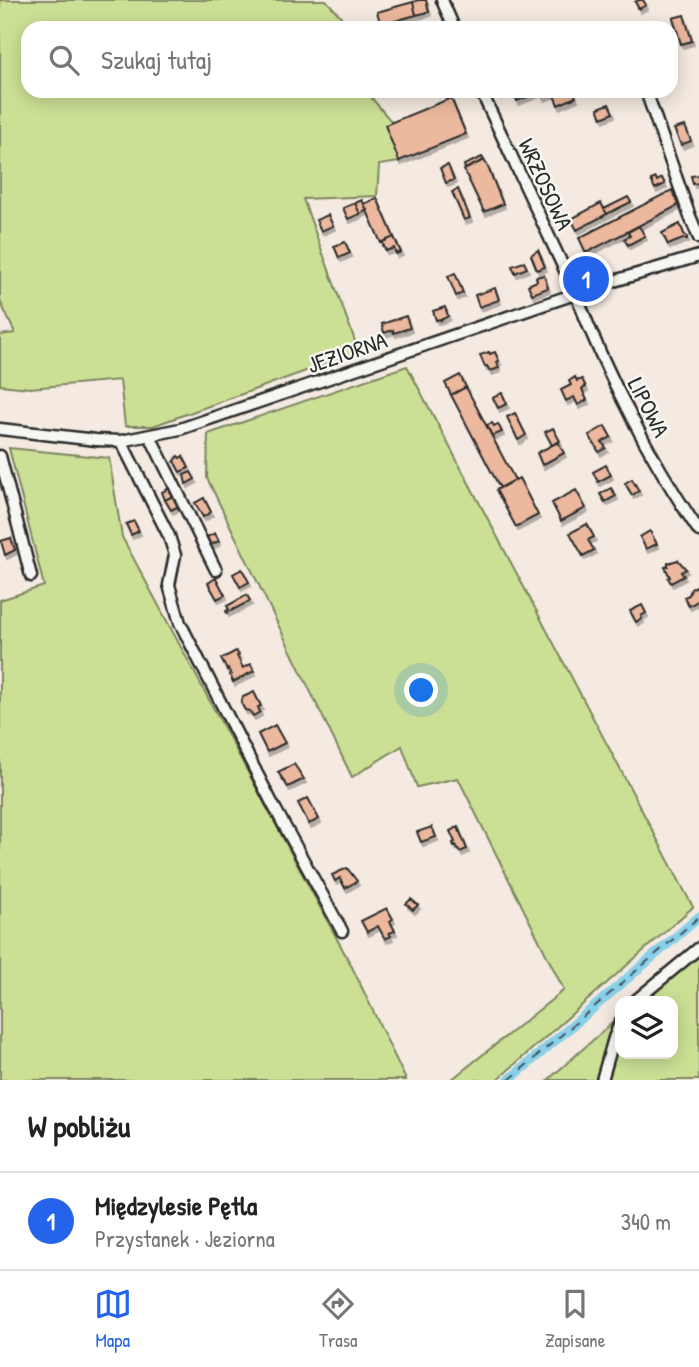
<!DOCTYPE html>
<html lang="pl">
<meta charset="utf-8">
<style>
:root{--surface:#fff;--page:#f2f2f2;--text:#222;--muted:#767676;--line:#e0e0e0;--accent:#2563eb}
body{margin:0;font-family:"Patrick Hand",sans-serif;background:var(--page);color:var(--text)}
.controls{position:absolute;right:21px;bottom:21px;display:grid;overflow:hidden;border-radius:14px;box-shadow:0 4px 18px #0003}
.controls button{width:63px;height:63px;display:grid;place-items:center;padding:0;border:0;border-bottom:2px solid var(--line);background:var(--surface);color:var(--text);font:35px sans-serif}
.you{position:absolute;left:422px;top:691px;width:24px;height:24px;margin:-18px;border:5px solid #fff;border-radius:50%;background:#1a73e8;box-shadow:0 0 0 10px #1a73e833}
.badge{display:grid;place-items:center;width:46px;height:46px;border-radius:50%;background:var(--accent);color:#fff;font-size:23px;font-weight:700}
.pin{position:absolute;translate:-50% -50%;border:4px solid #fff;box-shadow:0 2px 7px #0006}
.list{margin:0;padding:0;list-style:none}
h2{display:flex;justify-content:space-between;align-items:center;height:91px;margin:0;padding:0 28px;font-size:30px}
h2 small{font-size:23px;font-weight:400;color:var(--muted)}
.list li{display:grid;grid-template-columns:46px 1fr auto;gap:21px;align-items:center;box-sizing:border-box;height:98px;padding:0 28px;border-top:2px solid var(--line)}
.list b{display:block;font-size:26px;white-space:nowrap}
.list p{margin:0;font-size:23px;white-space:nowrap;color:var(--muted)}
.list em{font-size:23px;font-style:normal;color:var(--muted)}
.icon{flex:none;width:38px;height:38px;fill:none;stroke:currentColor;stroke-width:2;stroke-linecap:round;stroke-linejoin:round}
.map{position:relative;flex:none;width:699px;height:1080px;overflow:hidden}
.search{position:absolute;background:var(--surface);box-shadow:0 4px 18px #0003;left:21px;right:21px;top:21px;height:77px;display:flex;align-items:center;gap:18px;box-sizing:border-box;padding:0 24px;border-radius:21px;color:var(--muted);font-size:26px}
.sheet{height:189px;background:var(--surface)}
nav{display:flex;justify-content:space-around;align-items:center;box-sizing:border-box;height:98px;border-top:2px solid var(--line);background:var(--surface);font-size:19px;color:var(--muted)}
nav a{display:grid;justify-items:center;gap:4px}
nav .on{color:var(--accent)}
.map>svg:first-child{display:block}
</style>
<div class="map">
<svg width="699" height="1080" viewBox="0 0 699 1080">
<defs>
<filter id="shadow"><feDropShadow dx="2" dy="4" stdDeviation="0" flood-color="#0004"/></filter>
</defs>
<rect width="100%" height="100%" fill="#f4eae1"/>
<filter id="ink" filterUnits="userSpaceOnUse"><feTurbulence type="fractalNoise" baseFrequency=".0143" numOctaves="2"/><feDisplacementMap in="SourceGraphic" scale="14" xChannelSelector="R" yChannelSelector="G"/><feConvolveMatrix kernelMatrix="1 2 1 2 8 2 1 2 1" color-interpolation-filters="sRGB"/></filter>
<g filter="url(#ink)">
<path fill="#cce095" stroke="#7c8660" stroke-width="2" d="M0,0H326L351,28H28V91H374L370,96L410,144L399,162L379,165L377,196L303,199L359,352L153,426H125L120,380L30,388L0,385V335L15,333L0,301Z
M407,366L693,907L497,1080H451L564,990L458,778L417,787L402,746L352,777L207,478L208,434Z
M9,448L109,458L122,537L352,967L406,1080H0V600L44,586Z
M699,947V1080H548L620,1016V1054H673V1001H637Z"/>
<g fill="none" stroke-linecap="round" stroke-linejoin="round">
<path stroke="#88d0e9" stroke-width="10" d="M509,1080L699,917"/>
<path stroke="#42545a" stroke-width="2" stroke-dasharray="9 7" stroke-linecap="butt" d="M509,1080L699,917"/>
</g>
<path fill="#ecb89e" stroke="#2b2b2b" stroke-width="2" filter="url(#shadow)" d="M418,0H426L429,12L416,15L413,2Z
M639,0H643L646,5L639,9L635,2Z
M413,2L416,15L381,25L377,12Z
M684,15L692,41L681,44L673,18Z
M513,91H552L553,93L543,97L540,92L517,101Z
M558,91H573L576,97L558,105L553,93Z
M451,98L466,134L399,161L385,125Z
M609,104L613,113L602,118L598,108Z
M685,126L691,141L681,145L674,129Z
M482,157L484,160L465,169L464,165Z
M484,160L488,167L503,204L484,212L464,170Z
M448,165L454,180L446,183L440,168Z
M699,175V183L693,184L691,176Z
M656,178L657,181L662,178L665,184L655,189L651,180Z
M458,189L470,218L464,220L452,192Z
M672,190L679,205L586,253L579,238Z
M628,197L631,202L607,214L604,209Z
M377,198L394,237L381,243L364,204Z
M362,200L367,210L360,214L355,203Z
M355,203L360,214L348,219L343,208Z
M601,203L607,214L577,230L571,219Z
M328,215L333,226L321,231L316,220Z
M680,224L684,234L687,237V239H683L668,245L662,233Z
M639,226L645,236L628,245L624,239L630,236L628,232Z
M394,237L401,252L396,254L394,248L386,251L382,242Z
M345,242L350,253L339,258L334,246Z
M538,250L545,267L537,270L531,255Z
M524,262L527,268L515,273L512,266Z
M455,273L463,293L456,296L448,276Z
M544,275L548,288L532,294L528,285L537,281L536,277Z
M495,288L499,300L479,307L475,295Z
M445,307L448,316L441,320V319L436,320L433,311Z
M406,316L410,328L394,333L393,330L384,333L382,324Z
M489,352L490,354L495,352L499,361L497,362L499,368L490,371L487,366L485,367L480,355Z
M460,375L466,387L451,395L445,383Z
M575,377L577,381L582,379L586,387L582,389L587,400L578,405L574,397L566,401L561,390L571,385L569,381Z
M466,387L515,480L500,488L451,395Z
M502,393L507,404L498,408L493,398Z
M515,413L526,435L518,440L507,417Z
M492,423L494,426L498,424L502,432L492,436L487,425Z
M605,426L611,437L602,442L606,448L599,452L589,435Z
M553,428L560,441L552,445L545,432Z
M558,442L564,453L542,465L537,453Z
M178,456L180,458L183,456L189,468L180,472L174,461Z
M606,465L611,475L598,482L593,472Z
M191,472L195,479L186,484L184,475Z
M519,478L538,515L516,527L496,490Z
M632,479L639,491L632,495L625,483Z
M170,488L173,496L165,500L162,492Z
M611,488L616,496L605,502L600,494Z
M576,490L586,508L561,521L552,503Z
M173,496L179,506L171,510L165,500Z
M204,498L211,512L203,517L195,503Z
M134,521L139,531L131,535L126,524Z
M587,524L594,537L588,540L594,550L583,556L570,533Z
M650,531L657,544L646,549L640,537Z
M215,533L219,541L211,545L207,537Z
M11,538L15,550L5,555L1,541Z
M678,560L686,569L681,572L684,576L671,583L668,578L670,577L665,567L668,566V563Z
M242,569L249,582L240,587L233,574Z
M216,578L225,595L217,599L208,583Z
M696,586L699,591V600L689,606L684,597L689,595L691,589Z
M247,595L250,601L227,613L226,611L229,609L227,606Z
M642,605L646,613L641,616L642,619L636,622L630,611Z
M236,651L239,655L237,656L243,668L251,664L254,671L233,682L230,675L231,674L228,669L227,670L221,659Z
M254,692L261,706L258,707L260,712L253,716L250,711L245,710L241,703L243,697Z
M275,725L285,743L267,752L258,734Z
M294,764L304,779L288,787L278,772Z
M308,798L319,819L309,824L298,803Z
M432,827L436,837L421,842L417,832Z
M458,827L467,849L460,852L456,845L454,846L453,843L455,842L450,831Z
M347,868L357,881L345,888L340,878L335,881L332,875Z
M411,899L418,905L413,910L406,904Z
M387,908L393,919L390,921L395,931L389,933L391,936L385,939L378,926L367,932L361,921Z"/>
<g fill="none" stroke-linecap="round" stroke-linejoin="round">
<g stroke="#2b2b2b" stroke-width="15">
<path id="minor" d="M442,0L454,28
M481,91L576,294C606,374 651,460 699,531
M646,91L689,214L699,238
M567,276L605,283
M0,429L96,440L121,441L180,429L607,283L699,256
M150,436L216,570
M121,441L169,536L175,555L169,585L180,623L272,803L342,931
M0,456L31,576
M635,1001L699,948
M602,1080L614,1038L620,1023"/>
</g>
<use href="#minor" stroke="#f6f6f2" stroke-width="10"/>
</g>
</g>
<g text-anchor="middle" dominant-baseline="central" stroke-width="5" stroke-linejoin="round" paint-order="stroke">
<g font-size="23" fill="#2b2b2b" stroke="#f6f6f2">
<text transform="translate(546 184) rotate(65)">WRZOSOWA</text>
<text transform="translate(347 352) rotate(-19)">JEZIORNA</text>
<text transform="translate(649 407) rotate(63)">LIPOWA</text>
</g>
</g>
</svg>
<div class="controls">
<button><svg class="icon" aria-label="layers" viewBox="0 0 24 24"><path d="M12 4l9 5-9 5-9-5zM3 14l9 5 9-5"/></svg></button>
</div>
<div class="you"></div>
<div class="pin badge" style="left:586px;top:279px">1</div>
<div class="search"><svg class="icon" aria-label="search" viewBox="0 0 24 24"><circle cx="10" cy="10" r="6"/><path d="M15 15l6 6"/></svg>Szukaj tutaj</div>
</div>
<section class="sheet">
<h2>W pobliżu<small></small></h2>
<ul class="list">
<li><span class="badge">1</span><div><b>Międzylesie Pętla</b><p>Przystanek · Jeziorna</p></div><em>340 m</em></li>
</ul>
</section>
<nav>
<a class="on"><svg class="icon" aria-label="map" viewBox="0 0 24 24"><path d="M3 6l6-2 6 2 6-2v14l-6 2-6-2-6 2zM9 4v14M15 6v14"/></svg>Mapa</a>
<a><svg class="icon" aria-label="directions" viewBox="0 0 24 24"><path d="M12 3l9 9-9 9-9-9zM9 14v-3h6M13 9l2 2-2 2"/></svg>Trasa</a>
<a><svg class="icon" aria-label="saved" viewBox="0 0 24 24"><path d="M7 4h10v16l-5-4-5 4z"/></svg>Zapisane</a>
</nav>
